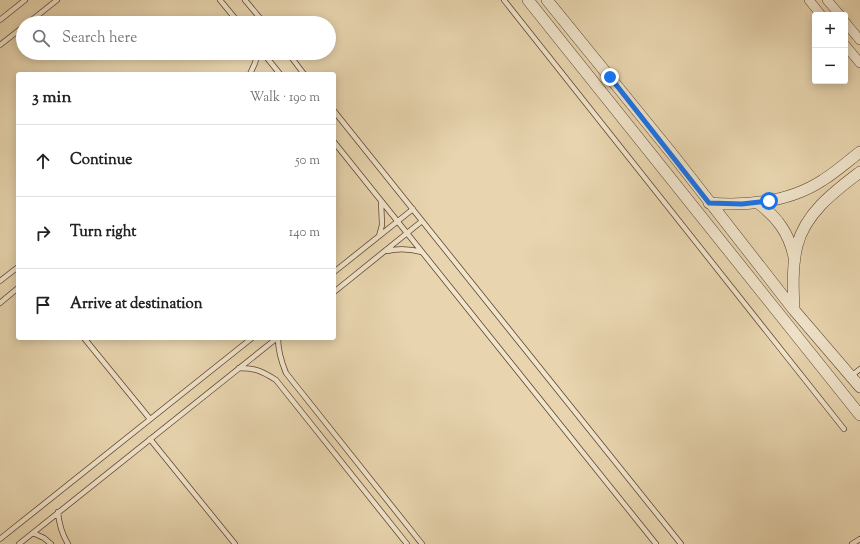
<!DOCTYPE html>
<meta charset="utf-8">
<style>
:root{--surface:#fff;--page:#f2f2f2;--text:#222;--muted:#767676;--line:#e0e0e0}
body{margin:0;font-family:"Sorts Mill Goudy",serif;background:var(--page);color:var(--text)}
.controls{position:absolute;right:12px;top:12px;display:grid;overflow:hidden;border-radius:4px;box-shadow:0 2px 10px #0003}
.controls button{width:36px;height:36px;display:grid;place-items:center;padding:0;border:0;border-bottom:1px solid var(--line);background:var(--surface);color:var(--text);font:20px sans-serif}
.stop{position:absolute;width:12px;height:12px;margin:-9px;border:3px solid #1a73e8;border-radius:50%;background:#fff}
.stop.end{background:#1a73e8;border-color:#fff;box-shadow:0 1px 4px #0008}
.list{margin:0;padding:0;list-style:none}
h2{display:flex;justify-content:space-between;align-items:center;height:52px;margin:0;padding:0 16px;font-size:17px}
h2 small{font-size:13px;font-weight:400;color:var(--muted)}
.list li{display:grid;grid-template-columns:26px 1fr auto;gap:12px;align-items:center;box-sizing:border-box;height:72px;padding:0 16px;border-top:1px solid var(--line)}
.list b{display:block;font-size:15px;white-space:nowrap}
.list em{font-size:13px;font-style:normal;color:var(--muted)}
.icon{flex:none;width:22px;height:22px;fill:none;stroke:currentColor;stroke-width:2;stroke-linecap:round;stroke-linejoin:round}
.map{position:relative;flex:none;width:860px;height:544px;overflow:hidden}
.search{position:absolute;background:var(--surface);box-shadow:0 2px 10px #0003;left:16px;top:16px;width:320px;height:44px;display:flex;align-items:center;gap:10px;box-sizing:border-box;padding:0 14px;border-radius:22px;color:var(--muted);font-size:15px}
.panel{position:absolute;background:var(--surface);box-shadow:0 2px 10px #0003;left:16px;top:72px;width:320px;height:268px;border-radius:4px}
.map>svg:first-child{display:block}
</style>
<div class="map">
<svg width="860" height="544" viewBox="0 0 860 544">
<rect width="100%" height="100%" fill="#e8d5af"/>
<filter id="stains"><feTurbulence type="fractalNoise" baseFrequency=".005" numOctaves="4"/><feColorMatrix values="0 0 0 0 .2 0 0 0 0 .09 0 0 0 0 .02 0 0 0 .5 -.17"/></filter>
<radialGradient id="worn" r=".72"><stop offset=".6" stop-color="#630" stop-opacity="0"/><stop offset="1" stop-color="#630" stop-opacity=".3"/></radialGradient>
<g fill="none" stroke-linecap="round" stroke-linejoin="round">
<g stroke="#5f442e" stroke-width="6">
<path id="service" d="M220,0L239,23
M245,0L264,23
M504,0L844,429
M0,20L25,0
M28,23L57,0
M0,45L23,27
M263,53L280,74
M288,53L304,74
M250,74L255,63L258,53
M334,111L681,544
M334,142L656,544
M379,236L382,225L381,201
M387,251C400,248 410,249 422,252
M334,272L413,209
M0,281L18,267
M334,292L422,221
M0,303L18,288
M84,338L150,419
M278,338C278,351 281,361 286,373L422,544
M239,368C255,368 262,371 276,380L407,544
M851,376L860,369
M150,439L235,544
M58,512C59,525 62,534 68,544
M33,533L44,538L51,544
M0,539L252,338
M19,544L277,338
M852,544L860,539"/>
</g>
<g stroke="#5f442e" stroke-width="10">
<path id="minor" d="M809,0L821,15
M827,0L840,15
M845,22L860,40
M845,45L860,63"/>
</g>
<g stroke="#5f442e" stroke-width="12">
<path id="tertiary" d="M528,0L860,415
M547,0L673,155L794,310L860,387
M709,203C748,206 790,202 823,180C836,172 848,161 860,152
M758,203C777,217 789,233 794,257
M794,310C793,289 792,266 797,246C805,213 835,191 860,172"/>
</g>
<use href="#service" stroke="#f0e4cb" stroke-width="4.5"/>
<use href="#minor" stroke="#f0e4cb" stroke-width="9"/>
<use href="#tertiary" stroke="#f0e4cb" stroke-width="11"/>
</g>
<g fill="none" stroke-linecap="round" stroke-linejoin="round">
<path stroke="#1a73e8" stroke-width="5" d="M610,77L709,203L742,204L769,201"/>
</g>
<rect width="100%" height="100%" filter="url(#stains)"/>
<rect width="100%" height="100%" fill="url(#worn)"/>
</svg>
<div class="controls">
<button>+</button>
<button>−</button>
</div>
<div class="stop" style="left:769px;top:201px"></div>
<div class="stop end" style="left:610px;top:77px"></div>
<div class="search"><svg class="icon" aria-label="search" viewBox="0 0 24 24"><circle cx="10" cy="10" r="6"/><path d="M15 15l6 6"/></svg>Search here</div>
<section class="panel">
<h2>3 min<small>Walk · 190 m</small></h2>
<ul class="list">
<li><svg class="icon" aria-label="ahead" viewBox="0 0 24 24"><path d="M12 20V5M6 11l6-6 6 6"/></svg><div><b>Continue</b></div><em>50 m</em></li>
<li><svg class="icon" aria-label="right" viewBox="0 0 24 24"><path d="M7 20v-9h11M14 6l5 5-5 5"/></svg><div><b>Turn right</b></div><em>140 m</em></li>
<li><svg class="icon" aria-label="arrive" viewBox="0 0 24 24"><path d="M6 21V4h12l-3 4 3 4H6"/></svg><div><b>Arrive at destination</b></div></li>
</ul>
</section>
</div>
